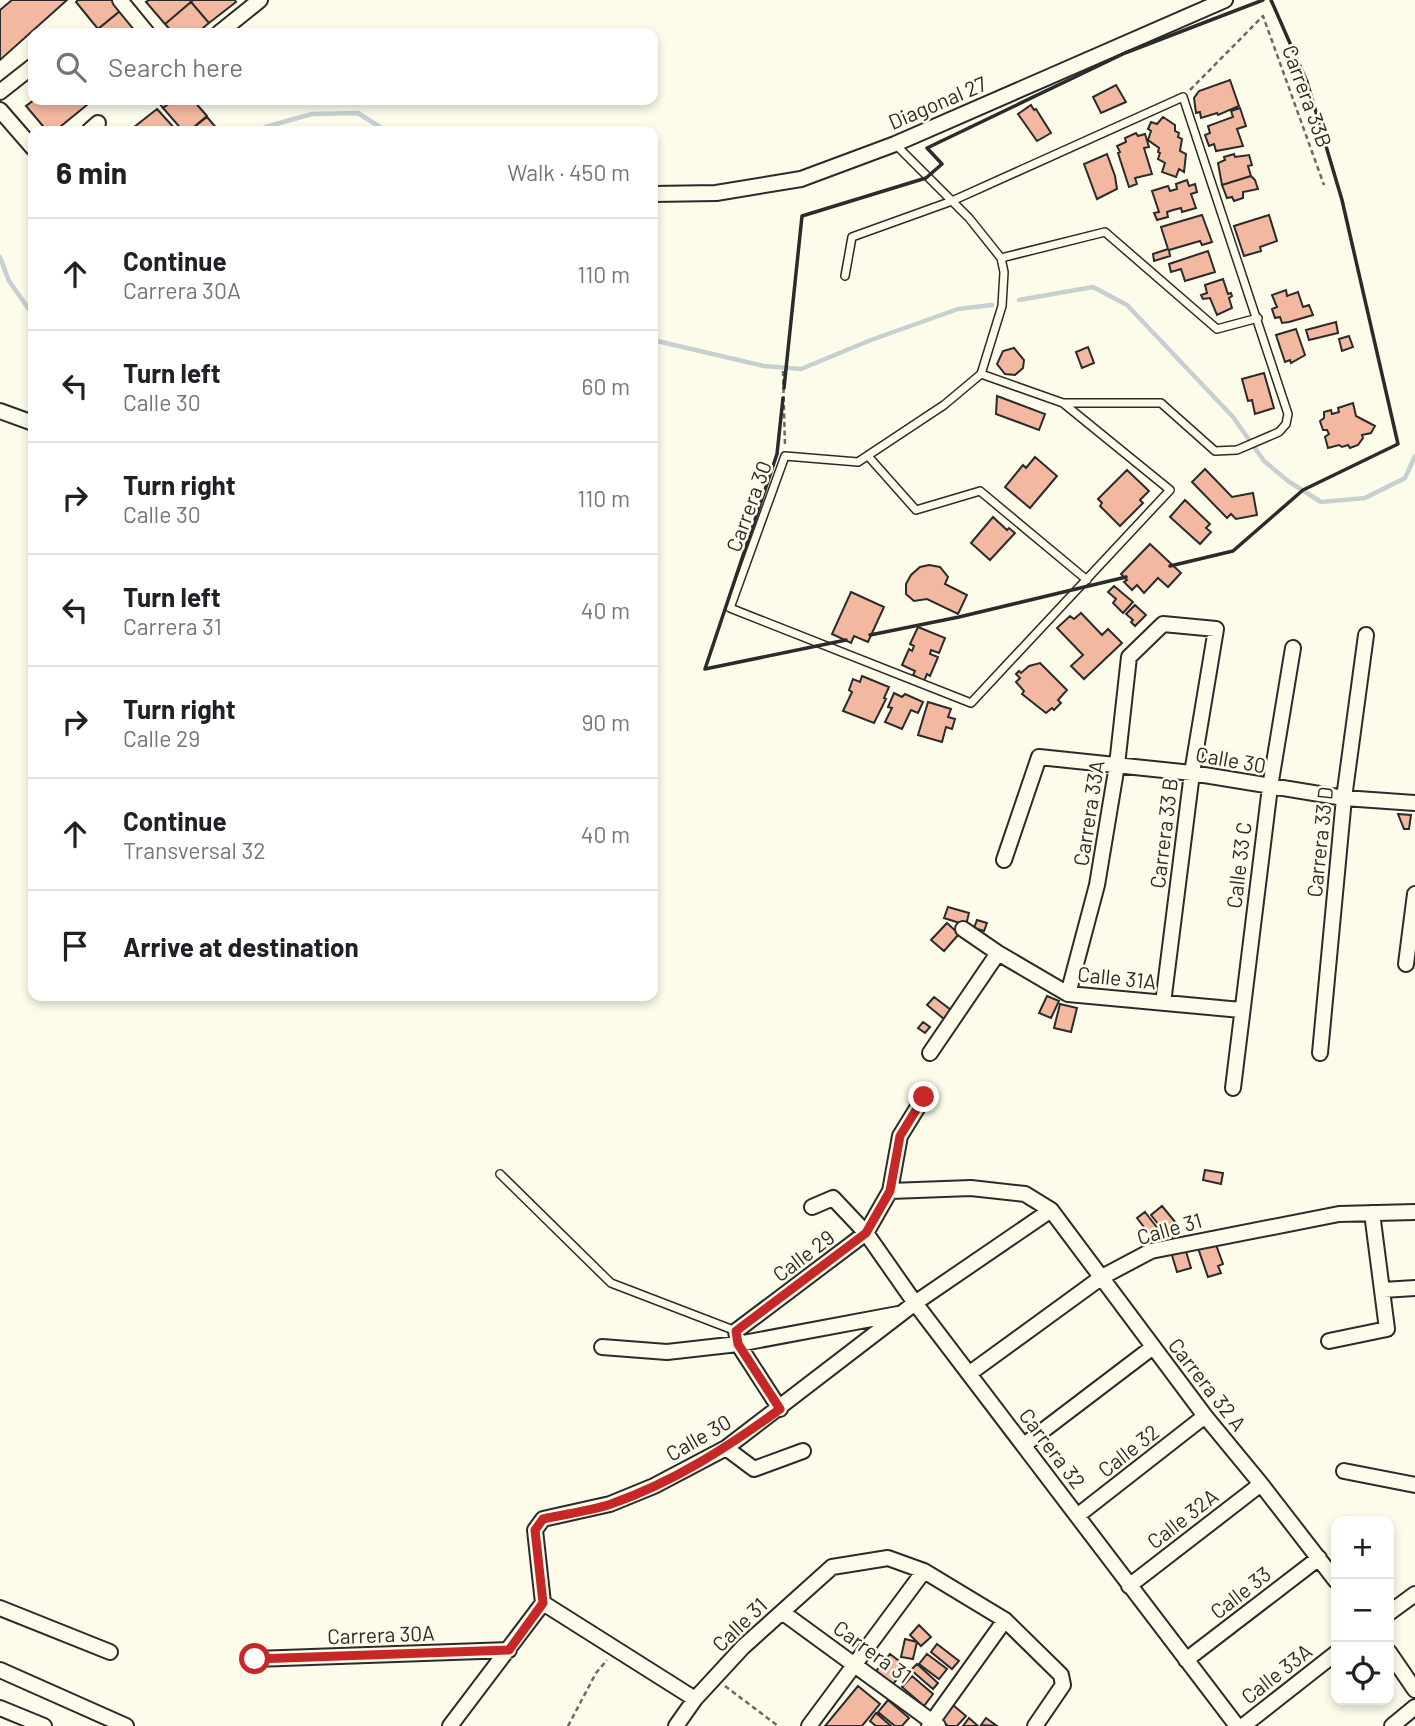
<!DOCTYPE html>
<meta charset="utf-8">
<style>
:root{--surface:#fff;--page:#f6f6f6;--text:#202124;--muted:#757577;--line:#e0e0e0}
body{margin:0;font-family:Barlow,sans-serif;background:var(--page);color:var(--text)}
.controls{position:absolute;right:21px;bottom:21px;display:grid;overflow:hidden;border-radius:14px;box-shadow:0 4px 10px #0003}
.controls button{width:63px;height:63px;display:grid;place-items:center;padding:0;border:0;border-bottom:2px solid var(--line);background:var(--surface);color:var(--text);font:35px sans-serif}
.stop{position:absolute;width:21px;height:21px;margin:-16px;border:5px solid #c62828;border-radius:50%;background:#fff}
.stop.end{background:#c62828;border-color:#fff;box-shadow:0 2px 7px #0008}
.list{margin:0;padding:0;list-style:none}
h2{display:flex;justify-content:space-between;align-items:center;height:91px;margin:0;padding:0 28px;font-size:30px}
h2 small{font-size:23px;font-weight:400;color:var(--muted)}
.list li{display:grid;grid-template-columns:46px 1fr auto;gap:21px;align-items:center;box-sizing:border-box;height:112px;padding:0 28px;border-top:2px solid var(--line)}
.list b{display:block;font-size:26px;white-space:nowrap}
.list p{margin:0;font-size:23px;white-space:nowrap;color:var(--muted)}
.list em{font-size:23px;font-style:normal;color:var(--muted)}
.icon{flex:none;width:38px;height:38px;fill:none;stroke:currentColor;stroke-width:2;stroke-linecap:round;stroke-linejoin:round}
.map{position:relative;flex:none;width:1415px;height:1726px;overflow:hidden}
.search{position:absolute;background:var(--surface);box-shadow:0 4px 10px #0003;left:28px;top:28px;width:630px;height:77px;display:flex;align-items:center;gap:18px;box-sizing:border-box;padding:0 24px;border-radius:14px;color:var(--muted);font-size:26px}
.panel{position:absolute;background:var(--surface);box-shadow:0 4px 10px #0003;left:28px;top:126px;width:630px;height:875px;border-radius:14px}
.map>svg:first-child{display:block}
</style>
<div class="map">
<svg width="1415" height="1726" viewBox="0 0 1415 1726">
<rect width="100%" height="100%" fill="#fdfbea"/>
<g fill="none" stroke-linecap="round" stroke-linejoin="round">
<path stroke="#c7d0d0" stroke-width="4.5" d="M261,131L265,127L312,114L358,113L386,131
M0,257L9,281L33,315
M1019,300L1093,287L1127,305L1233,417L1264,461L1288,481L1321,502L1365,498L1405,478L1415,456
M653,340L764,366L801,369L871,340L958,309L992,305"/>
</g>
<path fill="#f2b8a0" stroke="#2b2b2b" stroke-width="2" d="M12,0H67L0,60V10Z
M78,0H112L120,11L98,29L76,2Z
M149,0H190L191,2L165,24L146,2Z
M193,0H235L236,2L209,23L191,2Z
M191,2L209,23L197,33H173L165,24Z
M120,11L138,33H101L98,29Z
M1230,80L1239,106L1218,115L1217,113L1201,118L1200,112L1196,113L1194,98L1199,91Z
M1116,85L1126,102L1101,113L1093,97Z
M34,100H93L55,131H47L26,106Z
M157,100H173L163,108Z
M174,100H193L207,116L189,131H183L163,108Z
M1031,105L1034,110L1036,109L1051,133L1037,141L1018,114Z
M1240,108L1246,126L1237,129L1243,146L1216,151L1214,144L1209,146L1205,135L1210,133L1208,126L1233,117L1231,111Z
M157,109L177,131H129Z
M207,117L219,131H189Z
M1163,117L1175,125V131L1179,133L1178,137L1182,139L1180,151L1186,154L1184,172L1179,169L1176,177L1162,172L1165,163L1158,159L1160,153L1158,152L1159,148L1148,140L1151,131L1148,129L1151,122L1157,124Z
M1136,133L1138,136L1145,134L1149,147L1144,148L1152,174L1135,178L1137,184L1129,187L1118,153L1120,152L1117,146L1126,142L1125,138Z
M1107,154L1115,176L1117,189L1097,199L1084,164Z
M1234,154L1235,157L1249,155L1252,165L1248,166L1251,176L1222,185L1218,163L1225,160L1224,157Z
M1251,176L1255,180L1258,189L1243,192V198L1234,201L1232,197L1227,198L1222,185Z
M1187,180L1189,186L1195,184L1197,192L1191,194L1196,208L1182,212L1181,208L1173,210L1167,212L1168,217L1157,220L1154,213L1159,212L1152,191L1168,186L1170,191L1177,189L1176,184Z
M1202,215L1212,242L1202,245L1200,241L1169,250L1170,256L1154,261L1153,254L1168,249L1161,227Z
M1269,215L1277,241L1260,247L1261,251L1244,256L1234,226Z
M1208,251L1215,272L1185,281L1181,269L1171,272L1169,264Z
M1223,279L1228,294L1231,293L1232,296L1229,298L1232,308L1217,315L1210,298L1203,299L1201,295L1207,293L1205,285Z
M1286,290L1287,296L1298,292L1303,307L1309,305L1313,315L1289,322L1282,323L1280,317L1275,318L1272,309L1277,307L1272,295Z
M1336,322L1338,333L1309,340L1306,330Z
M1296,329L1305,355L1291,363L1290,360L1285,362L1276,335Z
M1349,336L1353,347L1342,351L1339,339Z
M1088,347L1094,363L1082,368L1076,352Z
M1014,348L1024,360L1023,368L1015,375L1005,374L997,364L1003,351Z
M1264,373L1274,408L1255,414L1252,400L1248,401L1242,379Z
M997,396L1045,414L1039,430L996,414Z
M1353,403L1356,416L1375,426L1371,433L1362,435L1363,438L1358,445L1350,448L1348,445L1342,447L1339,445L1328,448L1325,437L1329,434L1327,430H1323L1320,421L1324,418V412L1331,410L1332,414L1339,412L1338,408Z
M1035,457L1057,476L1030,508L1005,487L1023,465L1026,468Z
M1205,469L1232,497L1253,493L1257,515L1236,519L1231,514L1227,518L1192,482Z
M1127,470L1149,491L1140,500L1143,503L1120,526L1100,506L1102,503L1098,499Z
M1185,500L1210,524L1206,528L1211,532L1200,544L1170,517Z
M993,517L1007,530L1009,528L1015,533L990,560L971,543Z
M1150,544L1181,573L1168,587L1158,578L1144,593L1137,585L1132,590L1124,582L1127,580L1121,574Z
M929,565L940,567L948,577L945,584L967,595L958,614L927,599L914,601L906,594V584L911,575L920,567Z
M1114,586L1133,602L1123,613L1113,603L1116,599L1108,592Z
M851,592L884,607L868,642L854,636L851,643L832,634Z
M1135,605L1146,615L1135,626L1131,622L1133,620L1126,614Z
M1081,613L1102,635L1108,629L1122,643L1084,679L1071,666L1083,655L1057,628L1070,616L1074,619Z
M918,627L945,638L939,653L931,650L930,654L938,657L930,676L927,674L924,681L913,675L915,671L902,665L909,649L912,651L914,646L910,644Z
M1040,663L1067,690L1058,700L1061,703L1054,710L1052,708L1046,713L1022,694L1024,691L1016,682L1020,678L1016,674L1019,671L1021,673L1029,666Z
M862,676L889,687L884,698L886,699L874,723L843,711L852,692L849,690L853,679L860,682Z
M894,693L902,697L905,694L923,702L918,713L911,710L902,729L885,722L892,708L888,707Z
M928,702L951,709L948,717L955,719L952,729L946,727L942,742L918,735Z
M1398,814L1411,815L1409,829H1404Z
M948,907L969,913L966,925L944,918Z
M977,920L987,923L984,931L974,928Z
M947,923L959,934L944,951L931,940Z
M1047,996L1059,1001L1051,1018L1039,1013Z
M934,997L951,1010L944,1019L927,1005Z
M1060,1004L1077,1008L1071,1032L1054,1028Z
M923,1022L930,1027L925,1033L918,1028Z
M1205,1170L1223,1173L1221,1184L1203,1180Z
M1162,1206L1181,1229L1170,1239L1151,1215Z
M1145,1212L1162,1234L1154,1240L1137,1218Z
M1215,1242L1223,1264L1218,1266L1221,1273L1208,1277L1198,1248Z
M1185,1248L1191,1268L1177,1272L1171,1252Z
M919,1625L931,1637L921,1646L910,1635Z
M905,1639L917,1642L913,1659L901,1657Z
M937,1644L959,1661L952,1669L931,1652Z
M890,1654L907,1667L893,1684L876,1671Z
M927,1654L947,1669L939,1679L919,1664Z
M917,1664L938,1683L933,1689L911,1670Z
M912,1676L933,1694L924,1706L902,1687Z
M858,1686L880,1704L862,1726H825Z
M888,1700L909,1718L902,1726H895L878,1712Z
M953,1705L966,1716L957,1726H948L941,1720Z
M876,1713L891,1726H876L870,1721Z
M969,1718L978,1726H963Z
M986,1718L997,1726L981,1725Z"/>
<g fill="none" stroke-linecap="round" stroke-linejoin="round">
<g stroke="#2b2b2b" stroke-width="10">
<path id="lane" d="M895,144L969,218L1001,258L1004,272L1002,306L981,374L944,405L858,462L785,456L730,608L971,703L1170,490L1063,403L981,374
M1001,258L1105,232L1217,329L1258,318
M845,276L852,237L952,201L1183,97L1288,414L1286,424L1279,432L1237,450L1215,451L1161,403H1063
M868,456L916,510L980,491L1087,580
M500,1174L611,1283L736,1331"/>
</g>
<g stroke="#2b2b2b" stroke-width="18">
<path id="street" d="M120,0L147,33
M219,33L260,0
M0,92L33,66
M0,110L33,148
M89,131L98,123
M653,194L716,193L801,179L895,144L1225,0
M0,411L33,423
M1004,860L1039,757L1192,773L1344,798L1415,803
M963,929L998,953L1068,994L1241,1010
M1406,964L1415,894
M1068,994L1097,885L1117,765L1129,657L1163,624L1216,629L1192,773L1163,1003
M930,1053L998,953
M1320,1053L1344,798L1366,635
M1233,1088L1270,787L1293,648
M890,1191L971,1188L1025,1194L1051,1210L1205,1416L1261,1484L1336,1581
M812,1207L833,1198L866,1233L915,1303L1237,1726
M1383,1290L1415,1288
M1329,1341L1387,1329L1372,1213
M602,1347L667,1352L738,1344L898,1314
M970,1373L1102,1277L1151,1251L1339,1214L1415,1212
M780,1409L738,1344L736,1331L866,1233L890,1191L900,1136L924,1097
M1024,1445L1153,1347
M726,1448L754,1469L803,1451
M1344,1471L1415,1485
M1077,1516L1205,1416
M1129,1586L1261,1484
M543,1603L695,1699
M0,1608L110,1652
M782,1612L938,1726
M1389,1613L1415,1594
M1389,1652L1415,1690
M255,1659L509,1650
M1186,1660L1319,1558
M0,1670L126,1726
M0,1708L44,1726
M450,1726L543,1603L535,1530L543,1519L610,1504L654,1486L726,1448L915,1303L1051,1210
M676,1726L695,1699L743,1647L832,1567L888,1558L924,1571L1005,1620L1061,1675L1063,1685L1035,1726
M809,1726L924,1571
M929,1726L1005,1620
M1243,1726L1336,1653
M1392,1726L1415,1707"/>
</g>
<path stroke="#6a6964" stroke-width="2.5" stroke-dasharray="5 3.5" stroke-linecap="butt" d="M1190,90L1263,16L1324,185
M783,371L785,446
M725,1686L778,1726
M568,1726L596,1673L607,1660"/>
<use href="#lane" stroke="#fdfbea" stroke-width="7"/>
<use href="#street" stroke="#fdfbea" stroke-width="14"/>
<path stroke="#2b2b2b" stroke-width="3.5" d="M784,388L802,216L926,178L942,164L927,148L1125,53L1263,0
M783,398L777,454L705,669L846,640
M1170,566L1233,551L1303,490L1398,444L1342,200L1307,82L1271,0
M870,635L959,617L1126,577"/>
</g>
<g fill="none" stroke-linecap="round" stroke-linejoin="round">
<path stroke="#c62828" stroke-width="9" d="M255,1659L509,1650L543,1603L535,1530L543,1519C565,1514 590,1511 611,1504C674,1482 728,1447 780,1409L738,1344L736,1331L866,1233L890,1191L900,1136L924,1097"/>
</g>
<g text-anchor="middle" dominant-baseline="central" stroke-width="5" stroke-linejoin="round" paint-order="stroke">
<g font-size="21" fill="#2b2b2b" stroke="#fdfbea">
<text transform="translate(1308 96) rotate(70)">Carrera 33B</text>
<text transform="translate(937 102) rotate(-23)">Diagonal 27</text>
<text transform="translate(748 506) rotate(-70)">Carrera 30</text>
<text transform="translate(1231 759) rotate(10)">Calle 30</text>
<text transform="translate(1088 813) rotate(-81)">Carrera 33A</text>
<text transform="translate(1163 833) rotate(-83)">Carrera 33 B</text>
<text transform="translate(1319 842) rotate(-84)">Carrera 33 D</text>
<text transform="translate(1238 865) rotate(-83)">Calle 33 C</text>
<text transform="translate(1117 977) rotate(6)">Calle 31A</text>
<text transform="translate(1169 1228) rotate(-16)">Calle 31</text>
<text transform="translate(803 1255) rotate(-37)">Calle 29</text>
<text transform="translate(1208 1384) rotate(52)">Carrera 32 A</text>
<text transform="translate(698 1437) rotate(-30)">Calle 30</text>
<text transform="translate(1053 1448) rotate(53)">Carrera 32</text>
<text transform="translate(1128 1450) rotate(-38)">Calle 32</text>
<text transform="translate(1182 1518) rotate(-38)">Calle 32A</text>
<text transform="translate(1240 1592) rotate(-38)">Calle 33</text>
<text transform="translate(739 1624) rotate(-44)">Calle 31</text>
<text transform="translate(381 1634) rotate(-2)">Carrera 30A</text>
<text transform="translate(873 1651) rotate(36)">Carrera 31</text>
<text transform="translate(1276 1673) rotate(-38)">Calle 33A</text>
</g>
</g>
</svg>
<div class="controls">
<button>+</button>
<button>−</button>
<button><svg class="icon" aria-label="locate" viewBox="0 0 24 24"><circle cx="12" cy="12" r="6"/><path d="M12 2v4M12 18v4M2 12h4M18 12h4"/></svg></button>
</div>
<div class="stop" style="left:255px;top:1659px"></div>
<div class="stop end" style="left:924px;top:1097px"></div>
<div class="search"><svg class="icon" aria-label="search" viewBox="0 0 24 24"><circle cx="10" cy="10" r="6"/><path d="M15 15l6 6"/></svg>Search here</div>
<section class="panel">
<h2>6 min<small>Walk · 450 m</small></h2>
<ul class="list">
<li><svg class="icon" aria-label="ahead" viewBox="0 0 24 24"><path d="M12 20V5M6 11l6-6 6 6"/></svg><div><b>Continue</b><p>Carrera 30A</p></div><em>110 m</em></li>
<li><svg class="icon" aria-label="left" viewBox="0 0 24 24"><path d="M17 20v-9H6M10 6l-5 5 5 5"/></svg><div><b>Turn left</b><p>Calle 30</p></div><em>60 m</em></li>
<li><svg class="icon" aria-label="right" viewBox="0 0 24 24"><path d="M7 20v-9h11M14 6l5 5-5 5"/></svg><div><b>Turn right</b><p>Calle 30</p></div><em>110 m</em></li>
<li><svg class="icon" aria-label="left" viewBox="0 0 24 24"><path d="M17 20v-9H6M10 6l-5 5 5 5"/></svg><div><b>Turn left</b><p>Carrera 31</p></div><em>40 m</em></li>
<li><svg class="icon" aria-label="right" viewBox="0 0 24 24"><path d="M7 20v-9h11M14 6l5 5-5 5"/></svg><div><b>Turn right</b><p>Calle 29</p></div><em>90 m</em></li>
<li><svg class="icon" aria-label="ahead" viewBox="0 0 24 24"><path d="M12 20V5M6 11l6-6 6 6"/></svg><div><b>Continue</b><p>Transversal 32</p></div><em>40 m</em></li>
<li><svg class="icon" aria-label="arrive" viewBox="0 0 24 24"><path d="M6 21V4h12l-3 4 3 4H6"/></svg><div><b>Arrive at destination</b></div></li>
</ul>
</section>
</div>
